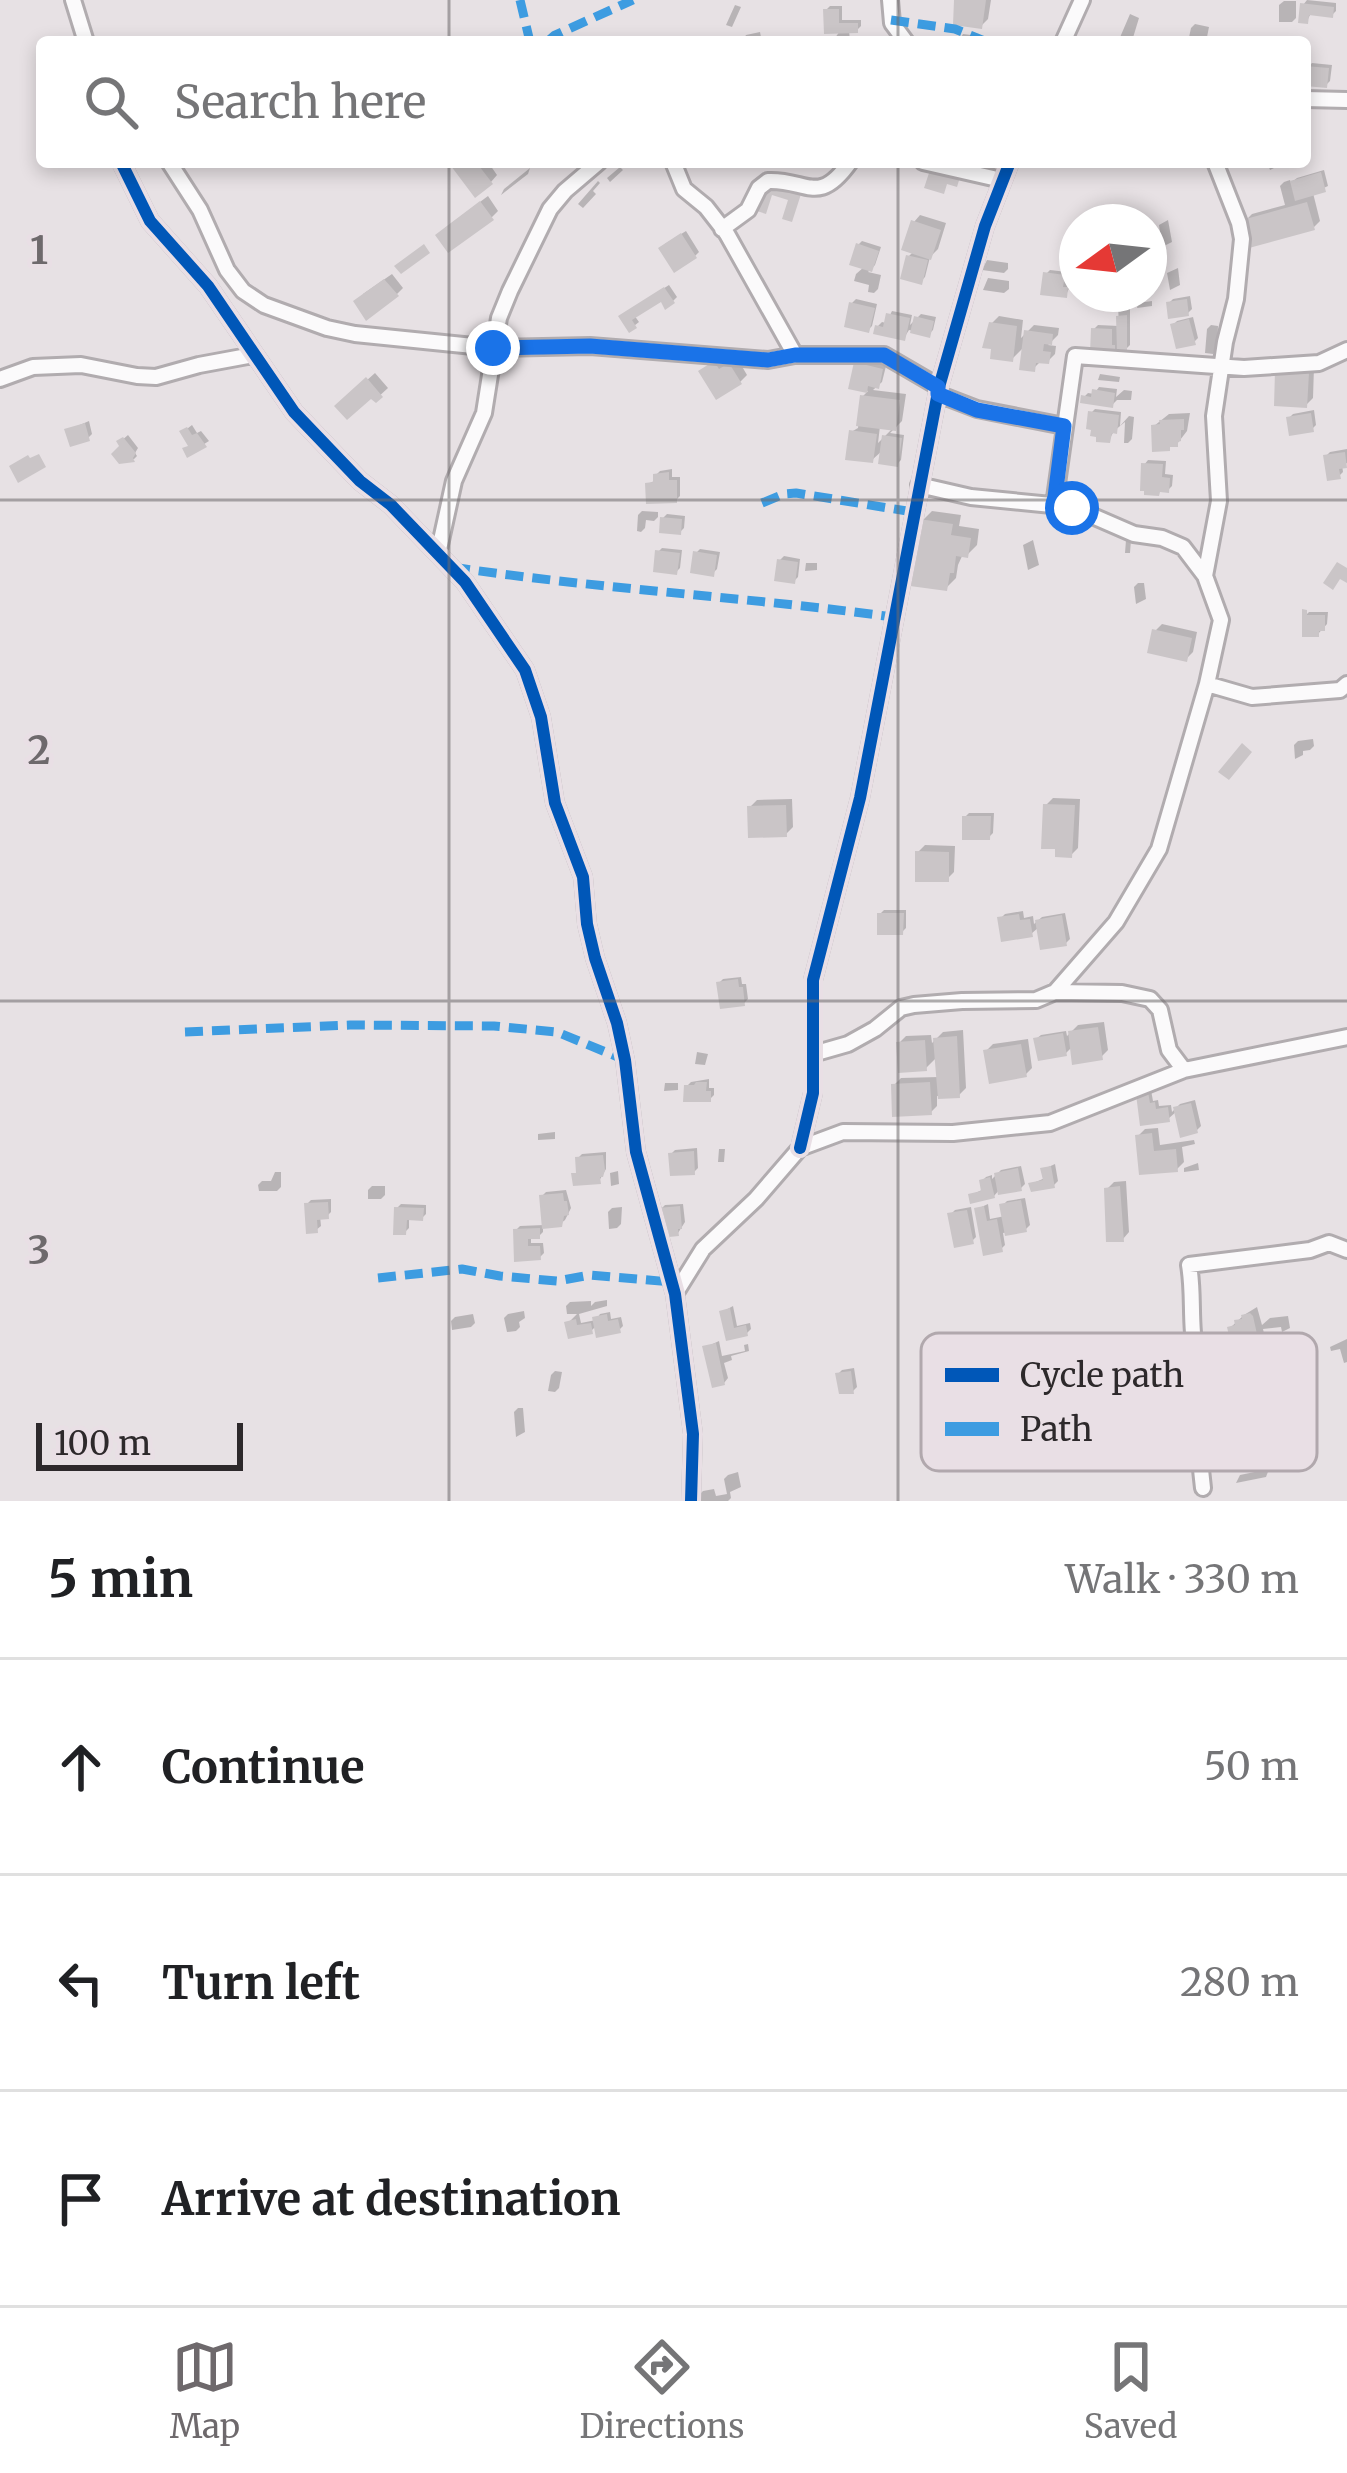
<!DOCTYPE html>
<meta charset="utf-8">
<style>
:root{--surface:#fff;--page:#f2f2f2;--text:#202124;--muted:#757577;--line:#e0e0e0;--accent:#6e696c}
body{margin:0;font-family:Merriweather,serif;background:var(--page);color:var(--text)}
.compass{position:absolute;left:1059px;top:204px;width:108px;height:108px;border-radius:50%;background:var(--surface);box-shadow:0 6px 18px #0003;rotate:255deg}
.scale{position:absolute;left:36px;bottom:30px;width:207px;box-sizing:border-box;padding-left:12px;border:6px solid #2d292b;border-top:0;font-size:33px;line-height:42px;white-space:nowrap;color:#2d292b;-webkit-text-stroke:9px #e9dfe5;paint-order:stroke}
.stop{position:absolute;width:36px;height:36px;margin:-27px;border:9px solid #1a73e8;border-radius:50%;background:#fff}
.stop.end{background:#1a73e8;border-color:#fff;box-shadow:0 3px 12px #0008}
.list{margin:0;padding:0;list-style:none}
h2{display:flex;justify-content:space-between;align-items:center;height:156px;margin:0;padding:0 48px;font-size:51px}
h2 small{font-size:39px;font-weight:400;color:var(--muted)}
.list li{display:grid;grid-template-columns:78px 1fr auto;gap:36px;align-items:center;box-sizing:border-box;height:216px;padding:0 48px;border-top:3px solid var(--line)}
.list b{display:block;font-size:45px;white-space:nowrap}
.list em{font-size:39px;font-style:normal;color:var(--muted)}
.icon{flex:none;width:66px;height:66px;fill:none;stroke:currentColor;stroke-width:2;stroke-linecap:round;stroke-linejoin:round}
.map{position:relative;flex:none;width:1347px;height:1501px;overflow:hidden}
.search{position:absolute;background:var(--surface);box-shadow:0 6px 18px #0003;left:36px;right:36px;top:36px;height:132px;display:flex;align-items:center;gap:30px;box-sizing:border-box;padding:0 42px;border-radius:12px;color:var(--muted);font-size:45px}
.sheet{height:804px;background:var(--surface)}
nav{display:flex;justify-content:space-around;align-items:center;box-sizing:border-box;height:168px;border-top:3px solid var(--line);background:var(--surface);font-size:33px;color:var(--muted)}
nav a{display:grid;justify-items:center;gap:6px}
nav .on{color:var(--accent)}
.map>svg:first-child{display:block}
</style>
<div class="map">
<svg width="1347" height="1501" viewBox="0 0 1347 1501">
<rect width="100%" height="100%" fill="#e7e1e4"/>
<path fill="#0003" fill-rule="evenodd" d="M957,0H991L988,19L981,26Z
M1307,0L1336,3V11L1332,15L1311,13L1307,21L1303,5Z
M1284,1H1296V18L1292,22H1279V5Z
M735,5L741,7L732,27L726,25Z
M830,6H842V20H861V26L857,30H849L850,42H832L840,31L826,10Z
M1130,14L1139,18L1132,41L1118,42Z
M1195,24L1209,27L1207,37L1200,42H1188L1191,28Z
M760,32L762,42H742L746,35Z
M963,34L979,36L978,42H958Z
M1312,63L1332,65L1330,81L1326,85L1308,67Z
M452,162H488L497,175L491,182Z
M1267,162H1286L1270,170Z
M620,167L623,170L610,182L607,178Z
M530,168L528,174L501,195L504,189Z
M1324,170L1328,186L1313,193L1320,221L1313,228L1245,221L1252,214L1285,205L1280,186L1284,182L1290,180L1291,183L1297,178Z
M598,181L600,183L593,191L596,194L583,208L578,204Z
M488,196L498,211L492,217L445,228Z
M920,215L946,223L938,249L930,257L925,277L921,281L909,256L914,251V222Z
M1168,220L1172,242L1162,247L1159,225Z
M686,231L699,252L695,256L665,244Z
M862,241L881,247L875,265L868,272L881,275L878,289L874,293L868,292L869,285L854,281L856,274L864,267L858,245Z
M987,260L1008,263V269L1004,273L982,270Z
M1178,268L1180,285L1170,290L1167,273Z
M1050,270L1067,272L1066,284H1071L1066,295L1046,274Z
M392,274L403,288L397,294H363Z
M988,278L1009,281V289L1004,293L983,290Z
M669,285L677,297L673,301L662,298L634,315L639,322L630,329L626,313Z
M1130,294V345L1126,349L1093,350L1094,329L1098,325L1119,326L1118,305L1110,304V295Z
M1190,296L1192,309L1188,313L1169,303L1173,299Z
M856,299L877,304L872,326L868,330L852,303Z
M1152,301V306L1137,308L1138,303Z
M892,311L912,315L910,325L921,314L936,317L933,330L929,334L909,330L904,338L878,326L882,322L886,323Z
M999,316L1023,320L1021,338L1034,325L1059,328L1058,335L1048,345L1056,346L1055,354L1048,361L1042,360L1034,368L1025,346L1012,359L992,323Z
M1193,317L1198,338L1194,342L1173,325L1177,321Z
M1211,325L1218,326L1217,350L1213,354L1205,353L1207,329Z
M722,356L727,365L737,358L747,375L740,382L701,372Z
M861,360L886,366L882,382L873,390L906,394L902,421L890,433L904,435L901,460L897,464L883,450L872,460L851,432L858,428L862,397L868,391L852,387L857,364ZM880,426L893,428L878,443Z
M1314,367L1313,398L1306,405L1278,372Z
M375,373L388,388L376,399L371,395L338,406Z
M1100,374L1120,377L1119,382L1098,380Z
M1099,387L1117,389L1116,397L1124,390L1132,391L1131,400H1117L1112,405L1084,397L1088,393L1094,394Z
M1095,409L1121,412L1120,426L1129,416L1134,417L1132,439L1128,443H1124L1125,422L1114,431L1109,440L1091,413Z
M1314,410L1316,425L1312,429L1289,418L1293,414Z
M1190,413L1187,431L1177,444L1154,426L1169,414Z
M89,421L92,434L88,438L68,430Z
M192,425L197,433L201,431L209,441L188,454L190,445L183,432Z
M128,435L138,448L135,453L137,456L134,459L120,461L123,446L120,442Z
M1347,449V463L1342,465L1343,472L1339,476L1326,456L1330,452Z
M1148,460L1166,461L1165,474L1173,475L1172,486L1168,490L1144,465Z
M672,469V477H680V496L676,500L648,484L656,480V475L660,471Z
M642,511L658,512V517L654,521L646,520L645,528L641,532L637,531L638,515Z
M932,511L961,515L959,526L979,529L977,545L967,555L963,554L958,565L956,578L946,588L922,521Z
M667,514L685,516L684,528L680,532L663,518Z
M1033,540L1039,565L1028,570L1023,545Z
M1126,540H1131L1130,553H1125Z
M662,548L682,550L680,568L676,572L658,552Z
M700,549L720,552L717,569L713,573L696,553Z
M784,556L800,559L798,577L794,581L780,560Z
M806,563H817V570L805,571Z
M1138,583H1144L1146,599L1136,604L1134,587Z
M1309,612H1328L1327,624L1318,634L1305,616Z
M1162,624L1197,632L1193,652L1186,659L1155,631Z
M1313,739L1314,746L1310,750L1303,751V755L1295,759L1294,745L1298,741Z
M1053,798L1080,799L1078,848L1071,855L1046,805Z
M792,799L793,827L786,834L750,807L757,800Z
M969,813H994L993,833L989,837L965,817Z
M925,845L955,846L954,872L947,879L918,852Z
M884,910H906V928L902,932L880,914Z
M1023,911L1024,918L1033,916L1034,924L1042,917L1065,913L1070,939L1066,943L1039,927L1031,934L1000,919L1005,914Z
M741,977L742,984H746L748,999L744,1003L719,983L723,979Z
M1104,1022L1108,1050L1101,1057L1073,1046L1066,1053L1036,1039L1041,1035L1066,1031L1067,1036L1078,1025Z
M963,1030L966,1088L959,1095L937,1096V1106L930,1113L894,1085L901,1078L939,1077L937,1057L926,1068L899,1043L906,1036L931,1035L932,1043L943,1032Z
M1028,1039L1032,1068L1026,1074L986,1051L993,1044Z
M697,1052L708,1054L705,1065L695,1064Z
M709,1079V1088H714V1095L710,1099L687,1086L691,1082Z
M665,1083H678V1090L664,1091Z
M1151,1090L1153,1101L1158,1100L1159,1106L1171,1105L1172,1112L1180,1104L1195,1100L1201,1126L1197,1130L1177,1111L1168,1119L1143,1123V1091Z
M1158,1128L1160,1145L1194,1140L1195,1144L1182,1147L1184,1162L1177,1169L1142,1172L1138,1136L1145,1129Z
M555,1132V1139L538,1140V1134Z
M697,1148L698,1168L694,1172L671,1154L675,1150Z
M719,1149H725L724,1162H718Z
M606,1152V1169L599,1181L575,1174L579,1170L578,1158L582,1154Z
M1198,1163L1199,1170L1184,1172V1168Z
M1055,1164L1058,1181L1054,1185L1031,1184L1045,1178L1044,1169Z
M1021,1166L1025,1184L1021,1188L1000,1189L994,1196L971,1195L984,1189L982,1181L986,1177L992,1175V1179L1001,1170Z
M618,1171L619,1184L611,1186L610,1173Z
M275,1172H281V1187L277,1191H259L258,1185L262,1181H271Z
M1126,1181L1129,1232L1123,1239L1107,1189L1114,1182Z
M372,1186H385V1195L381,1199H368V1190Z
M566,1190L571,1208L565,1220L560,1224L543,1226V1232L539,1236H531V1243H543L544,1253L539,1258L517,1259L516,1230L520,1226L544,1225L542,1196L546,1192Z
M1025,1198L1030,1225L1026,1229L1003,1233L1005,1245L1001,1249L977,1209L988,1204L990,1219L1005,1216L1003,1205L1007,1201Z
M331,1199V1212L327,1216H320L321,1226L316,1230L307,1204L311,1200Z
M401,1204L426,1205V1214L422,1218H409V1228L405,1232L397,1208Z
M683,1204L685,1222L678,1233L661,1209L665,1205Z
M622,1207L621,1224L617,1228L609,1229L608,1212L612,1208Z
M971,1207L976,1237L972,1241L951,1214L955,1210Z
M607,1300V1306L579,1314L581,1323L596,1320L600,1314L610,1312L611,1319L621,1317L623,1326L619,1330L597,1325L591,1331L568,1323L577,1314H567L566,1306L570,1302L591,1301V1306L595,1302Z
M733,1306L737,1326L750,1323L751,1329L747,1333L728,1337L722,1312Z
M1257,1307L1262,1325L1270,1318L1288,1316L1290,1328L1282,1332L1281,1327L1263,1329L1266,1342L1259,1349L1230,1328L1244,1315Z
M524,1311L525,1318L519,1322L520,1327L516,1331L507,1332L504,1318L508,1314Z
M473,1314L475,1323L471,1327L452,1330L451,1321L455,1317Z
M1347,1339V1362L1344,1363L1340,1349L1331,1351L1330,1347Z
M719,1341L722,1356L745,1351L744,1345L748,1344L749,1351L731,1356L732,1360L724,1363L728,1378L724,1383L706,1347Z
M854,1368L857,1387L853,1391L838,1374L842,1370Z
M555,1371L562,1372L559,1388L555,1392L548,1391L551,1375Z
M518,1408H523L525,1432L516,1437L514,1412Z
M1269,1469L1266,1477L1236,1483L1240,1475Z
M738,1472L741,1487L730,1492L731,1498L728,1501H700L699,1495L703,1491L714,1489L716,1496L727,1494L724,1479L728,1475Z"/>
<path fill="#cac5c7" d="M954,0H986L982,29L953,25Z
M1300,3L1334,7L1333,18L1309,15L1308,24L1298,23Z
M823,9H839V23H858V33L824,34Z
M1305,66L1329,68L1327,88L1305,86Z
M448,162H476L493,184L475,198Z
M931,167L960,177L957,187L947,184L944,194L924,188Z
M1321,172L1326,192L1295,201L1290,181Z
M765,184L802,191L792,222L782,219L788,200L772,195L766,214L757,211Z
M480,201L494,220L448,253L435,235Z
M1307,202L1315,230L1249,248L1242,220Z
M911,220L941,230L931,260L901,250Z
M681,233L697,258L674,273L658,248Z
M856,243L879,251L872,272L849,265Z
M424,244L430,253L401,274L394,266Z
M906,255L928,260L922,285L900,279Z
M1043,272L1065,275L1063,287H1068L1067,298L1040,295Z
M384,279L399,296L366,321L353,301Z
M664,287L675,303L665,310L661,302L632,320L637,328L629,333L618,316Z
M1187,299L1189,316L1168,319L1166,302Z
M849,302L875,308L869,333L844,327Z
M886,313L910,318L905,341L873,334L875,325L883,327Z
M1127,315V352H1117L1116,316Z
M914,316L934,321L930,338L910,333Z
M1189,319L1196,345L1176,349L1170,324Z
M989,322L1017,326L1013,362L990,359L991,349L982,348Z
M1091,328L1112,329V345H1115V354H1090Z
M1024,330L1053,334L1052,345L1044,344L1043,351L1051,352L1049,364L1036,363L1035,372L1019,370Z
M714,361L719,369L729,363L742,384L716,400L698,371Z
M854,362L883,369L879,389L868,386L867,393L848,389Z
M1275,371L1309,373L1307,408L1274,406Z
M366,377L383,397L376,403L371,399L347,420L334,406Z
M1092,389L1115,393L1113,408L1080,403L1081,395L1091,397Z
M860,395L900,400L896,431L856,426Z
M1088,411L1119,415L1117,434L1112,433L1110,443L1096,442V437L1090,436L1091,430L1086,429Z
M1311,413L1314,432L1289,436L1286,417Z
M1184,419V430H1181V441L1178,442V447H1170V451L1152,452L1151,425L1160,424L1159,420Z
M85,423L90,441L70,447L64,429Z
M187,427L192,435L197,433L207,447L187,458L182,448L188,446L179,431Z
M849,430L877,434L873,463L845,460Z
M882,435L902,438L898,467L878,464Z
M123,437L136,453L133,458L135,462L119,464L111,454L119,446L116,441Z
M1345,452L1347,468L1339,469L1341,479L1327,481L1323,455Z
M39,454L46,467L18,483L9,466L28,455L30,458Z
M1141,463L1163,464L1162,477L1170,478L1169,493L1160,492L1159,496L1144,495V491H1140Z
M669,472V480H677V503L646,504L645,483L653,482V474Z
M660,517L682,519L681,535L659,533Z
M919,519L953,524L951,535L971,538L968,558L956,556L954,573H950L947,591L910,586Z
M655,550L680,553L677,575L653,572Z
M693,551L717,555L714,577L690,573Z
M777,559L798,562L795,584L774,581Z
M1337,562L1347,568V583L1340,579L1333,590L1323,583Z
M1302,609L1307,610V615H1325V631H1319V637H1302Z
M1152,629L1192,638L1187,662L1147,653Z
M1242,743L1252,752L1229,780L1218,772Z
M1043,804L1075,805L1072,858L1055,857V849H1041Z
M786,805L787,837L748,838L747,806Z
M962,816H991L990,840H962Z
M915,851L949,852V882H915Z
M877,913H904L903,935H877Z
M1019,914L1020,920L1030,919L1033,937L1001,942L997,917Z
M1062,915L1067,946L1040,950L1035,920Z
M738,979L739,987H743L745,1006L720,1009L716,982Z
M1098,1027L1103,1060L1072,1065L1068,1031Z
M1063,1033L1067,1056L1038,1061L1033,1038Z
M957,1036L960,1098L938,1099L933,1038Z
M925,1040L927,1071L898,1073L896,1042Z
M1021,1044L1027,1077L989,1084L983,1050Z
M696,1082H707L706,1091H711V1102H683L684,1085H694Z
M930,1082L932,1115L892,1117L891,1084Z
M1148,1092L1150,1103L1155,1102L1156,1109L1168,1107L1170,1122L1140,1126L1136,1094Z
M1191,1103L1198,1133L1180,1138L1173,1107Z
M1152,1133L1154,1151L1176,1149L1178,1172L1139,1175L1135,1135Z
M694,1151L695,1175L670,1176L668,1153Z
M603,1155L605,1170L603,1177H600L601,1184L573,1186L571,1173H576L575,1157Z
M1051,1166L1055,1188L1031,1192L1028,1183L1043,1180L1040,1168Z
M1018,1168L1022,1191L998,1195L994,1173Z
M990,1177L995,1198L970,1204L968,1194L981,1191L979,1180Z
M1120,1186L1124,1242H1106L1104,1188Z
M563,1193L564,1201H567L569,1215L564,1216L562,1227L542,1229L539,1195Z
M1021,1200L1027,1232L1005,1236L999,1204Z
M328,1202L329,1219L317,1220L318,1233L306,1234L304,1203Z
M680,1206L682,1229H678L679,1236L669,1237L668,1230L660,1231L658,1208Z
M984,1206L987,1221L997,1219L1003,1252L983,1256L974,1208Z
M394,1207L424,1208L423,1221L407,1220L406,1235H393Z
M967,1210L974,1244L954,1248L947,1213Z
M540,1228V1239H528V1246H540L541,1260L514,1262L513,1229Z
M730,1308L734,1328L746,1325L748,1336L726,1341L719,1311Z
M1250,1313L1253,1316L1261,1352L1234,1358L1227,1327L1235,1325L1234,1320L1242,1319L1241,1315Z
M607,1314L608,1321L618,1319L621,1333L596,1338L592,1317Z
M576,1319L577,1325L591,1323L593,1334L568,1339L564,1322Z
M716,1343L725,1385L712,1388L702,1346Z
M851,1371L854,1394H839L835,1373Z
M1248,1440L1256,1452L1252,1453L1255,1462L1251,1464L1252,1466L1236,1472L1229,1467L1223,1454L1227,1448L1236,1449L1237,1444Z"/>
<g fill="none" stroke-linecap="round" stroke-linejoin="round">
<g stroke="#b1acaf" stroke-width="20">
<path id="street" d="M73,0L86,42
M890,0L892,23L906,42
M1063,42L1082,0
M1305,99L1347,100
M121,162L150,221L208,286L294,412L360,481L391,505L465,582L525,670L541,717L555,803L583,877L587,924L595,958L617,1023L625,1060L636,1152L675,1294L693,1434L691,1501
M169,162L200,210L227,270L243,291L264,305L327,328L355,334L493,348L590,346L768,360L795,355H884L939,387
M673,162L684,189L706,207L727,234L795,355
M923,162L993,178
M722,229L748,210L759,188L768,181C807,179 818,207 850,162
M0,379L33,367L81,365L137,376L156,377L199,365L253,355
M938,394L977,409L1064,426
M919,485L971,497L1072,507L1134,534L1162,538L1183,547L1205,576L1221,620L1207,684
M1054,505L1075,356L1244,368L1319,363L1347,350
M438,554L454,481L484,413L499,318L510,291L550,209L565,191L599,162
M1205,576L1219,501L1214,416L1225,342L1236,299L1242,239L1239,223L1215,162
M1055,992L1122,993L1150,999L1160,1010L1169,1050L1184,1070
M813,1054L848,1044L875,1029L901,1008L914,1005L962,1001L1036,1000L1055,992L1116,922L1159,849L1207,684L1252,697L1340,690L1347,684
M800,1148L813,1093V980L860,798L939,387L985,226L1010,162
M675,1294L703,1249L756,1199L800,1148L843,1132L953,1133L1050,1123L1184,1070L1347,1037
M1203,1488C1197,1437 1195,1385 1193,1333C1191,1309 1193,1288 1189,1265L1310,1250L1329,1243L1347,1250"/>
</g>
<use href="#street" stroke="#fbfafb" stroke-width="14"/>
<path stroke="#3d9ce1" stroke-width="9" stroke-dasharray="18 9" stroke-linecap="butt" d="M520,0L530,42
M891,20L955,29L987,42
M547,42L555,35L633,0
M762,503L784,494L796,493L913,512
M452,567C599,589 747,597 893,617
M185,1032L350,1025L494,1026L557,1032L625,1060
M378,1278L462,1269L500,1276L557,1281L590,1275L671,1282"/>
<g stroke="#e9dfe5" stroke-width="20">
<path id="cycleway" d="M121,162L150,221L208,286L294,412L360,481L391,505L465,582L525,670L541,717L555,803L583,877L587,924L595,958L617,1023L625,1060L636,1152L675,1294L693,1434L691,1501
M800,1148L813,1093V980L860,798L939,387L985,226L1010,162"/>
</g>
<use href="#cycleway" stroke="#0057b8" stroke-width="12"/>
</g>
<g fill="none" stroke-linecap="round" stroke-linejoin="round">
<path stroke="#1a73e8" stroke-width="15" d="M493,348L590,346L768,360L795,355H884L938,387V394L977,410L1064,426L1054,505L1072,508"/>
</g>
<path fill="none" stroke="#6e696c" stroke-width="3" stroke-opacity="0.55" d="M449,0V42M898,0V42M449,162V1501M898,162V1501M0,500H1347M0,1001H1347"/>
<rect x="921" y="1333" width="396" height="138" rx="18" fill="#e9dfe5" stroke="#b1a8ad" stroke-width="3"/>
<rect x="945" y="1368" width="54" height="14" fill="#0057b8"/>
<rect x="945" y="1422" width="54" height="14" fill="#3d9ce1"/>
<g font-size="33" fill="#2d292b">
<text x="1020" y="1387">Cycle path</text>
<text x="1020" y="1441">Path</text>
</g>
<g font-size="39" text-anchor="middle" font-weight="bold" fill="#6e696c" stroke="#e9dfe5" stroke-width="10" stroke-linejoin="round" paint-order="stroke">
<text x="39" y="264">1</text>
<text x="39" y="764">2</text>
<text x="39" y="1264">3</text>
</g>
</svg>
<svg class="compass" viewBox="-18 -18 36 36"><path d="M0-13l5 13h-10z" fill="#e53935"/><path d="M0 13l5-13h-10z" fill="#757577"/></svg>
<div class="scale">100 m</div>
<div class="stop" style="left:1072px;top:508px"></div>
<div class="stop end" style="left:493px;top:348px"></div>
<div class="search"><svg class="icon" aria-label="search" viewBox="0 0 24 24"><circle cx="10" cy="10" r="6"/><path d="M15 15l6 6"/></svg>Search here</div>
</div>
<section class="sheet">
<h2>5 min<small>Walk · 330 m</small></h2>
<ul class="list">
<li><svg class="icon" aria-label="ahead" viewBox="0 0 24 24"><path d="M12 20V5M6 11l6-6 6 6"/></svg><div><b>Continue</b></div><em>50 m</em></li>
<li><svg class="icon" aria-label="left" viewBox="0 0 24 24"><path d="M17 20v-9H6M10 6l-5 5 5 5"/></svg><div><b>Turn left</b></div><em>280 m</em></li>
<li><svg class="icon" aria-label="arrive" viewBox="0 0 24 24"><path d="M6 21V4h12l-3 4 3 4H6"/></svg><div><b>Arrive at destination</b></div></li>
</ul>
</section>
<nav>
<a class="on"><svg class="icon" aria-label="map" viewBox="0 0 24 24"><path d="M3 6l6-2 6 2 6-2v14l-6 2-6-2-6 2zM9 4v14M15 6v14"/></svg>Map</a>
<a><svg class="icon" aria-label="directions" viewBox="0 0 24 24"><path d="M12 3l9 9-9 9-9-9zM9 14v-3h6M13 9l2 2-2 2"/></svg>Directions</a>
<a><svg class="icon" aria-label="saved" viewBox="0 0 24 24"><path d="M7 4h10v16l-5-4-5 4z"/></svg>Saved</a>
</nav>
